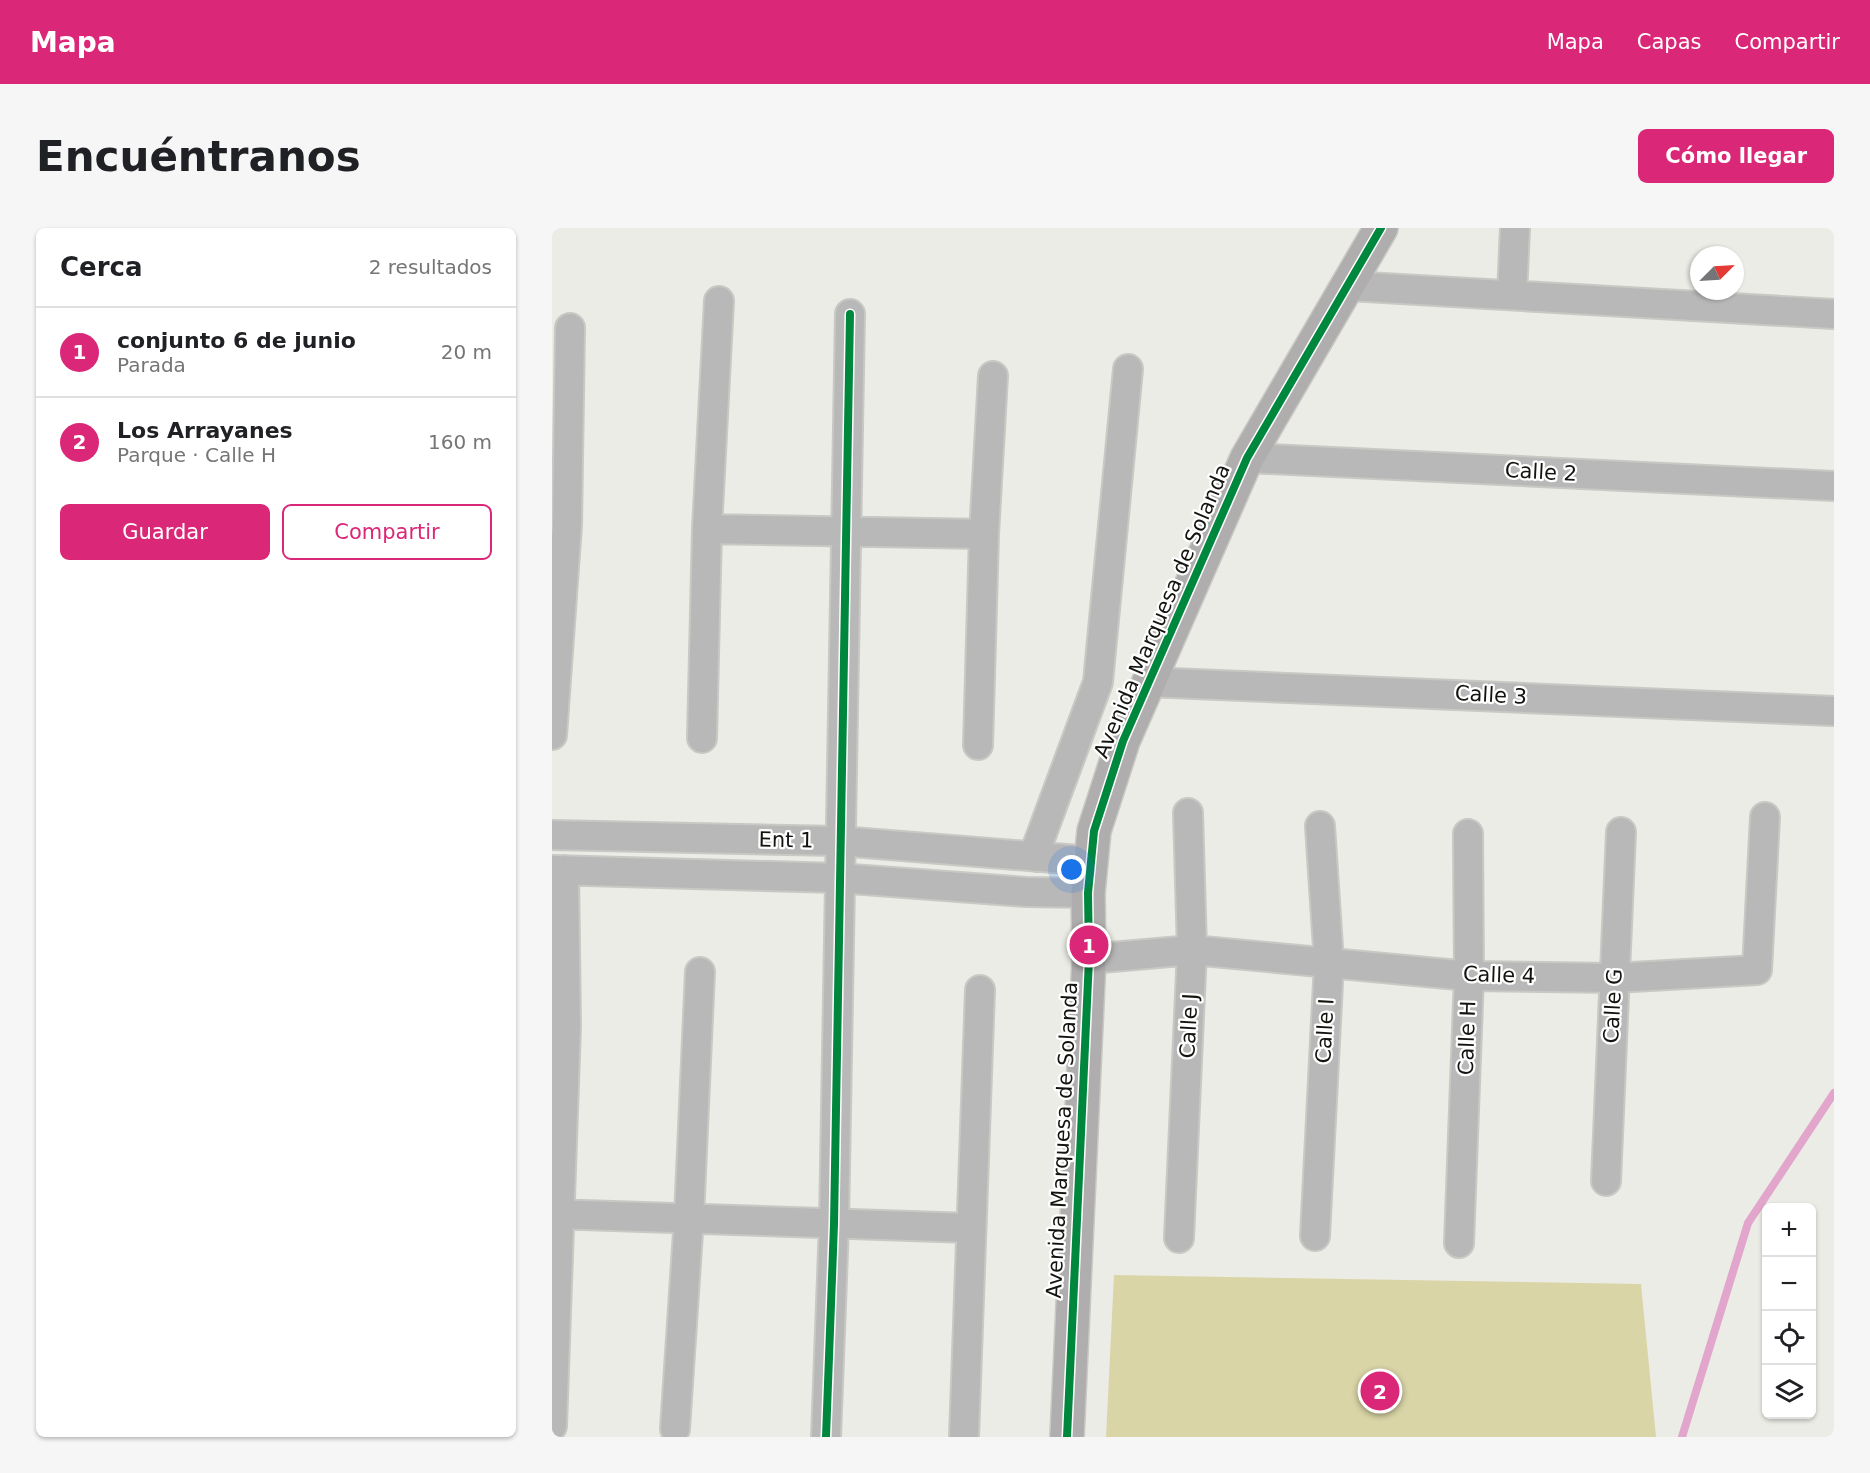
<!DOCTYPE html>
<html lang="es">
<meta charset="utf-8">
<style>
:root{--surface:#fff;--page:#f6f6f6;--text:#202124;--muted:#757577;--line:#e0e0e0;--accent:#db2777}
body{margin:0;font-family:"DejaVu Sans",sans-serif;background:var(--page);color:var(--text)}
.controls{position:absolute;right:18px;bottom:18px;display:grid;overflow:hidden;border-radius:9px;box-shadow:0 2px 4px #0004}
.controls button{width:54px;height:54px;display:grid;place-items:center;padding:0;border:0;border-bottom:2px solid var(--line);background:var(--surface);color:var(--text);font:30px sans-serif}
.compass{position:absolute;left:1138px;top:18px;width:54px;height:54px;border-radius:50%;background:var(--surface);box-shadow:0 2px 4px #0004;rotate:66deg}
.you{position:absolute;left:520px;top:642px;width:21px;height:21px;margin:-15px;border:4px solid #fff;border-radius:50%;background:#1a73e8;box-shadow:0 0 0 9px #1a73e833}
.badge{display:grid;place-items:center;width:39px;height:39px;border-radius:50%;background:var(--accent);color:#fff;font-size:20px;font-weight:700}
.pin{position:absolute;translate:-50% -50%;border:3px solid #fff;box-shadow:0 2px 6px #0006}
.list{margin:0;padding:0;list-style:none}
h2{display:flex;justify-content:space-between;align-items:center;height:78px;margin:0;padding:0 24px;font-size:26px}
h2 small{font-size:20px;font-weight:400;color:var(--muted)}
.list li{display:grid;grid-template-columns:39px 1fr auto;gap:18px;align-items:center;box-sizing:border-box;height:90px;padding:0 24px;border-top:2px solid var(--line)}
.list b{display:block;font-size:22px;white-space:nowrap}
.list p{margin:0;font-size:20px;white-space:nowrap;color:var(--muted)}
.list em{font-size:20px;font-style:normal;color:var(--muted)}
.actions{display:flex;gap:12px;padding:18px 24px}
.actions a{flex:1;padding:14px 0;border:2px solid var(--accent);border-radius:9px;text-align:center;font-size:21px;color:var(--accent)}
.actions .main{background:var(--accent);color:#fff}
.icon{flex:none;width:33px;height:33px;fill:none;stroke:currentColor;stroke-width:2;stroke-linecap:round;stroke-linejoin:round}
.map{position:relative;flex:none;width:1282px;height:1209px;overflow:hidden;border-radius:9px}
header{display:flex;align-items:center;gap:36px;box-sizing:border-box;height:84px;padding:0 30px;background:var(--accent);color:#fff}
header strong{font-size:28px}
nav{display:flex;gap:33px;margin-inline-start:auto;font-size:21px}
.intro{display:flex;align-items:center;justify-content:space-between;box-sizing:border-box;height:144px;padding:0 36px}
h1{margin:0;font-size:42px}
.button{padding:15px 27px;border-radius:9px;background:var(--accent);color:#fff;font-size:21px;font-weight:700}
main{display:flex;gap:36px;padding:0 36px}
aside{flex:1;background:var(--surface);border-radius:9px;box-shadow:0 2px 4px #0004}
.map>svg:first-child{display:block}
</style>
<header>
<strong>Mapa</strong>
<nav><a>Mapa</a><a>Capas</a><a>Compartir</a></nav>
</header>
<div class="intro"><h1>Encuéntranos</h1><a class="button">Cómo llegar</a></div>
<main>
<aside>
<h2>Cerca<small>2 resultados</small></h2>
<ul class="list">
<li><span class="badge">1</span><div><b>conjunto 6 de junio</b><p>Parada</p></div><em>20 m</em></li>
<li><span class="badge">2</span><div><b>Los Arrayanes</b><p>Parque · Calle H</p></div><em>160 m</em></li>
</ul>
<div class="actions"><a class="main">Guardar</a><a>Compartir</a></div>
</aside>
<div class="map">
<svg width="1282" height="1209" viewBox="0 0 1282 1209">
<rect width="100%" height="100%" fill="#ecece6"/>
<path fill="#dad5a7" d="M562,1047L1089,1056L1104,1209H554Z"/>
<g fill="none" stroke-linecap="round" stroke-linejoin="round">
<path stroke="#e2a5cb" stroke-width="8" d="M1130,1209L1196,995L1282,865"/>
<g stroke="#c8c8c4" stroke-width="32">
<path id="street" d="M797,58L1282,86
M960,67L963,0
M695,230L1282,258
M155,301L432,306
M595,454L1282,483
M0,507L15,297L18,100
M150,510L155,301L167,73
M426,517L432,306L441,148
M0,607L287,613L539,633
M484,629L486,616L546,454L576,141
M0,642L286,650L474,664L536,665
M537,731L640,722L917,748L1062,750L1205,742L1213,589
M1054,953L1069,604
M0,986L418,1000
M763,1008L777,735L768,598
M627,1010L640,722L636,585
M907,1015L917,748L916,606
M0,1198L14,798L12,642
M123,1201L137,989L148,744
M274,1209L282,996L298,86
M412,1209L428,762"/>
</g>
<g stroke="#c8c8c4" stroke-width="36">
<path id="secondary" d="M515,1209L537,731L536,665L542,603L571,513L695,230L829,0"/>
</g>
<use href="#street" stroke="#b9b8b8" stroke-width="28"/>
<use href="#secondary" stroke="#afadad" stroke-width="33"/>
<g stroke="#fff" stroke-width="11">
<path id="cycleway" d="M274,1209L282,996L298,86
M515,1209L537,731L536,665L542,603L571,513L695,230L829,0"/>
</g>
<use href="#cycleway" stroke="#00873e" stroke-width="8"/>
</g>
<g text-anchor="middle" dominant-baseline="central" stroke-width="4.5" stroke-linejoin="round" paint-order="stroke">
<g font-size="21" fill="#13130f" stroke="#fff">
<text transform="translate(989 244) rotate(3)">Calle 2</text>
<text transform="translate(610 383) rotate(-67)">Avenida Marquesa de Solanda</text>
<text transform="translate(939 467) rotate(3)">Calle 3</text>
<text transform="translate(234 612) rotate(1)">Ent 1</text>
<text transform="translate(947 747) rotate(2)">Calle 4</text>
<text transform="translate(1061 778) rotate(-87)">Calle G</text>
<text transform="translate(637 798) rotate(-87)">Calle J</text>
<text transform="translate(773 803) rotate(-87)">Calle I</text>
<text transform="translate(915 810) rotate(-88)">Calle H</text>
<text transform="translate(510 912) rotate(-87)">Avenida Marquesa de Solanda</text>
</g>
</g>
</svg>
<div class="controls">
<button>+</button>
<button>−</button>
<button><svg class="icon" aria-label="locate" viewBox="0 0 24 24"><circle cx="12" cy="12" r="6"/><path d="M12 2v4M12 18v4M2 12h4M18 12h4"/></svg></button>
<button><svg class="icon" aria-label="layers" viewBox="0 0 24 24"><path d="M12 4l9 5-9 5-9-5zM3 14l9 5 9-5"/></svg></button>
</div>
<svg class="compass" viewBox="-18 -18 36 36"><path d="M0-13l5 13h-10z" fill="#e53935"/><path d="M0 13l5-13h-10z" fill="#757577"/></svg>
<div class="you"></div>
<div class="pin badge" style="left:537px;top:717px">1</div>
<div class="pin badge" style="left:828px;top:1163px">2</div>
</div>
</main>
